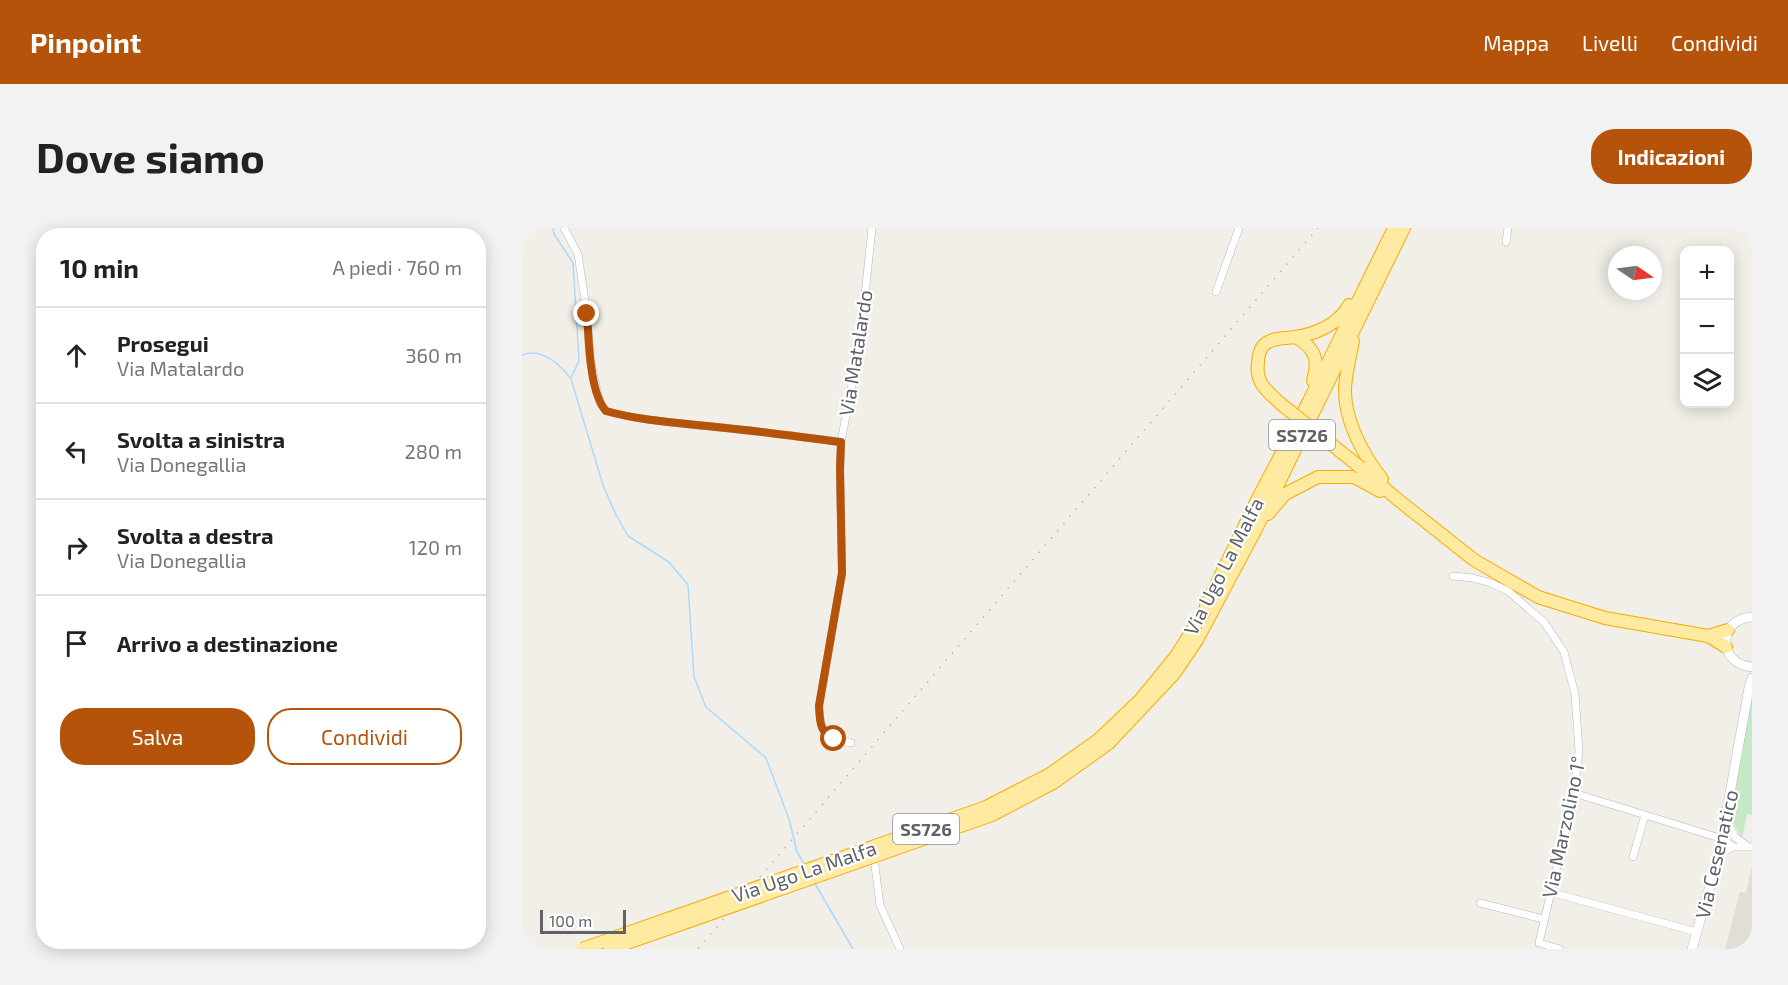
<!DOCTYPE html>
<html lang="it">
<meta charset="utf-8">
<style>
:root{--surface:#fff;--page:#f2f2f2;--text:#222;--muted:#767676;--line:#e0e0e0;--accent:#b45309}
body{margin:0;font-family:"Exo 2",sans-serif;background:var(--page);color:var(--text)}
.controls{position:absolute;right:18px;top:18px;display:grid;overflow:hidden;border-radius:12px;box-shadow:0 3px 15px #0003}
.controls button{width:54px;height:54px;display:grid;place-items:center;padding:0;border:0;border-bottom:2px solid var(--line);background:var(--surface);color:var(--text);font:30px sans-serif}
.compass{position:absolute;left:1086px;top:18px;width:54px;height:54px;border-radius:50%;background:var(--surface);box-shadow:0 3px 15px #0003;rotate:103deg}
.scale{position:absolute;left:18px;bottom:15px;width:86px;box-sizing:border-box;padding-left:6px;border:3px solid #5f6368;border-top:0;font-size:16px;line-height:21px;white-space:nowrap;color:#5f6368;-webkit-text-stroke:4px #fff;paint-order:stroke}
.stop{position:absolute;width:18px;height:18px;margin:-14px;border:4px solid #b45309;border-radius:50%;background:#fff}
.stop.end{background:#b45309;border-color:#fff;box-shadow:0 2px 6px #0008}
.list{margin:0;padding:0;list-style:none}
h2{display:flex;justify-content:space-between;align-items:center;height:78px;margin:0;padding:0 24px;font-size:26px}
h2 small{font-size:20px;font-weight:400;color:var(--muted)}
.list li{display:grid;grid-template-columns:39px 1fr auto;gap:18px;align-items:center;box-sizing:border-box;height:96px;padding:0 24px;border-top:2px solid var(--line)}
.list b{display:block;font-size:22px;white-space:nowrap}
.list p{margin:0;font-size:20px;white-space:nowrap;color:var(--muted)}
.list em{font-size:20px;font-style:normal;color:var(--muted)}
.actions{display:flex;gap:12px;padding:18px 24px}
.actions a{flex:1;padding:14px 0;border:2px solid var(--accent);border-radius:24px;text-align:center;font-size:21px;color:var(--accent)}
.actions .main{background:var(--accent);color:#fff}
.icon{flex:none;width:33px;height:33px;fill:none;stroke:currentColor;stroke-width:2;stroke-linecap:round;stroke-linejoin:round}
.map{position:relative;flex:none;width:1230px;height:721px;overflow:hidden;border-radius:24px}
header{display:flex;align-items:center;gap:36px;box-sizing:border-box;height:84px;padding:0 30px;background:var(--accent);color:#fff}
header strong{font-size:28px}
nav{display:flex;gap:33px;margin-inline-start:auto;font-size:21px}
.intro{display:flex;align-items:center;justify-content:space-between;box-sizing:border-box;height:144px;padding:0 36px}
h1{margin:0;font-size:42px}
.button{padding:15px 27px;border-radius:24px;background:var(--accent);color:#fff;font-size:21px;font-weight:700}
main{display:flex;gap:36px;padding:0 36px}
aside{flex:1;background:var(--surface);border-radius:24px;box-shadow:0 3px 15px #0003}
.map>svg:first-child{display:block}
</style>
<header>
<strong>Pinpoint</strong>
<nav><a>Mappa</a><a>Livelli</a><a>Condividi</a></nav>
</header>
<div class="intro"><h1>Dove siamo</h1><a class="button">Indicazioni</a></div>
<main>
<aside>
<h2>10 min<small>A piedi · 760 m</small></h2>
<ul class="list">
<li><svg class="icon" aria-label="ahead" viewBox="0 0 24 24"><path d="M12 20V5M6 11l6-6 6 6"/></svg><div><b>Prosegui</b><p>Via Matalardo</p></div><em>360 m</em></li>
<li><svg class="icon" aria-label="left" viewBox="0 0 24 24"><path d="M17 20v-9H6M10 6l-5 5 5 5"/></svg><div><b>Svolta a sinistra</b><p>Via Donegallia</p></div><em>280 m</em></li>
<li><svg class="icon" aria-label="right" viewBox="0 0 24 24"><path d="M7 20v-9h11M14 6l5 5-5 5"/></svg><div><b>Svolta a destra</b><p>Via Donegallia</p></div><em>120 m</em></li>
<li><svg class="icon" aria-label="arrive" viewBox="0 0 24 24"><path d="M6 21V4h12l-3 4 3 4H6"/></svg><div><b>Arrivo a destinazione</b></div></li>
</ul>
<div class="actions"><a class="main">Salva</a><a>Condividi</a></div>
</aside>
<div class="map">
<svg width="1230" height="721" viewBox="0 0 1230 721">
<rect width="100%" height="100%" fill="#f1efe8"/>
<path fill="#e1ded6" d="M1230,637V721H1203L1218,664L1224,665Z"/>
<path fill="#c5e8c5" d="M1230,462V587L1225,586L1220,610L1209,591L1208,582Z"/>
<g fill="none" stroke-linecap="round" stroke-linejoin="round">
<path stroke="#aadaff" stroke-width="1.5" d="M31,0L32,6L51,35L57,133L49,150
M0,127C19,119 38,136 49,151L81,257L93,285L106,308L147,334L166,357L172,449L184,479L244,530L267,591L275,624L283,637
M292,654L331,721"/>
<g stroke="#b5b8bc" stroke-width="8">
<path id="minor" d="M42,0L56,26L65,86L68,132L78,175L84,183C120,193 157,195 194,199C236,203 278,209 319,214
M984,14L986,0
M694,64L717,0
M931,348L951,350L969,355L986,363L1022,394L1042,424L1053,466L1057,523L1052,565L1017,715L1038,721
M329,515C301,509 299,506 297,478L320,345L318,241L319,214L338,114L350,0
M1052,565L1201,611L1211,619
M1204,592L1213,609L1225,618
M1197,626L1211,619H1230
M1111,629L1123,587
M353,638L358,677L378,721
M1028,664L1175,704
M958,675L1021,691"/>
</g>
<g stroke="#b6babf" stroke-width="10">
<path id="secondary" d="M1230,389C1195,391 1195,436 1230,439
M1170,721L1197,626L1227,460L1230,450"/>
</g>
<g stroke="#f9ab00" stroke-width="14">
<path id="trunk" d="M774,109C794,121 797,132 791,153
M831,113C828,129 824,144 823,160C822,192 841,227 860,251
M759,176C745,163 733,155 736,135C736,129 738,121 742,117C750,109 763,111 773,109C794,106 817,96 827,77
M839,240L875,271L952,332L1016,369L1083,390L1186,408L1204,419
M746,286L763,266L796,249H832L858,263
M684,378L734,274L787,173L872,0
M1186,408L1206,402
M675,412L734,301L882,0"/>
</g>
<use href="#minor" stroke="#fff" stroke-width="7"/>
<use href="#secondary" stroke="#fff" stroke-width="9"/>
<use href="#trunk" stroke="#feeaa1" stroke-width="12"/>
<path stroke="#b6b7b8" stroke-width="1.5" stroke-dasharray="1.5 8" stroke-linecap="butt" d="M176,721L796,0"/>
<g stroke="#f9ab00" stroke-width="14" stroke-linecap="butt">
<path id="trunk-bridge" d="M759,176L839,240
M60,721L464,579L528,546L576,512L619,471L654,428L683,382
M88,721L470,587L531,555L587,515L652,446L675,412"/>
</g>
<use href="#trunk-bridge" stroke="#feeaa1" stroke-width="12"/>
</g>
<g fill="none" stroke-linecap="round" stroke-linejoin="round">
<path stroke="#b45309" stroke-width="8" d="M65,86C67,111 67,164 84,183C120,193 157,195 194,199C236,203 278,209 319,214L318,241L320,345L297,478C298,493 297,504 312,511"/>
</g>
<g text-anchor="middle" dominant-baseline="central" stroke-width="4.5" stroke-linejoin="round" paint-order="stroke">
<g fill="#fff" stroke="#8f9295" stroke-width="1.5">
<rect x="747" y="192" width="66" height="30" rx="4.5"/>
<rect x="371" y="586" width="66" height="30" rx="4.5"/>
</g>
<g font-size="18" font-weight="bold" fill="#5f6368">
<text x="780" y="207">SS726</text>
<text x="404" y="601">SS726</text>
</g>
<g font-size="20" fill="#5f6368" stroke="#fff">
<text transform="translate(333 125) rotate(-81)">Via Matalardo</text>
<text transform="translate(701 338) rotate(-63)">Via Ugo La Malfa</text>
<text transform="translate(1041 599) rotate(-78)">Via Marzolino 1°</text>
<text transform="translate(1194 626) rotate(-77)">Via Cesenatico</text>
<text transform="translate(282 643) rotate(-19)">Via Ugo La Malfa</text>
</g>
</g>
</svg>
<div class="controls">
<button>+</button>
<button>−</button>
<button><svg class="icon" aria-label="layers" viewBox="0 0 24 24"><path d="M12 4l9 5-9 5-9-5zM3 14l9 5 9-5"/></svg></button>
</div>
<svg class="compass" viewBox="-18 -18 36 36"><path d="M0-13l5 13h-10z" fill="#e53935"/><path d="M0 13l5-13h-10z" fill="#767676"/></svg>
<div class="scale">100 m</div>
<div class="stop" style="left:312px;top:511px"></div>
<div class="stop end" style="left:65px;top:86px"></div>
</div>
</main>
